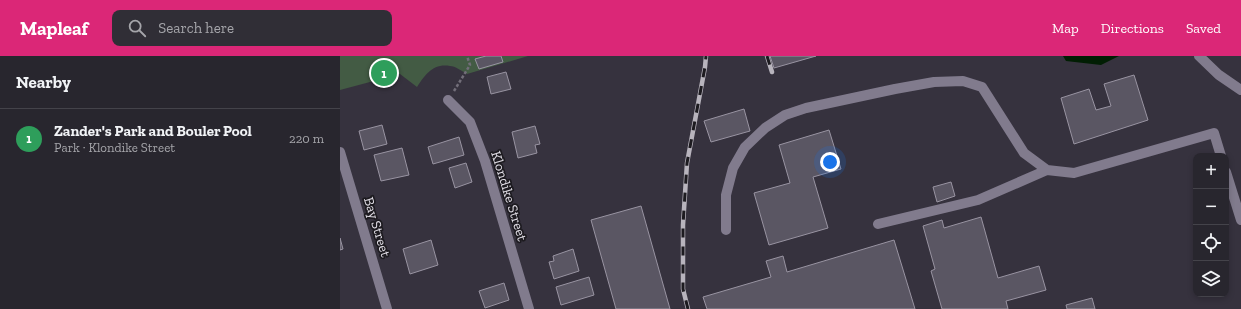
<!DOCTYPE html>
<meta charset="utf-8">
<style>
:root{--surface:#28262e;--page:#302e36;--text:#f1f3f6;--muted:#a5a5aa;--line:#44434a;--accent:#db2777}
body{margin:0;font-family:"Zilla Slab",serif;background:var(--page);color:var(--text)}
.controls{position:absolute;right:12px;bottom:12px;display:grid;overflow:hidden;border-radius:8px;box-shadow:0 2px 6px #0003}
.controls button{width:36px;height:36px;display:grid;place-items:center;padding:0;border:0;border-bottom:1px solid var(--line);background:var(--surface);color:var(--text);font:20px sans-serif}
.you{position:absolute;left:490px;top:106px;width:14px;height:14px;margin:-10px;border:3px solid #fff;border-radius:50%;background:#1a73e8;box-shadow:0 0 0 6px #1a73e833}
.badge{display:grid;place-items:center;width:26px;height:26px;border-radius:50%;background:var(--accent);color:#fff;font-size:13px;font-weight:700}
.pin{position:absolute;translate:-50% -50%;border:2px solid #fff;box-shadow:0 1px 4px #0006}
.list{margin:0;padding:0;list-style:none}
h2{display:flex;justify-content:space-between;align-items:center;height:52px;margin:0;padding:0 16px;font-size:17px}
h2 small{font-size:13px;font-weight:400;color:var(--muted)}
.list li{display:grid;grid-template-columns:26px 1fr auto;gap:12px;align-items:center;box-sizing:border-box;height:60px;padding:0 16px;border-top:1px solid var(--line)}
.list b{display:block;font-size:15px;white-space:nowrap}
.list p{margin:0;font-size:13px;white-space:nowrap;color:var(--muted)}
.list em{font-size:13px;font-style:normal;color:var(--muted)}
.icon{flex:none;width:22px;height:22px;fill:none;stroke:currentColor;stroke-width:2;stroke-linecap:round;stroke-linejoin:round}
.map{position:relative;flex:none;width:901px;height:253px;overflow:hidden}
header{display:flex;align-items:center;gap:24px;box-sizing:border-box;height:56px;padding:0 20px;background:var(--accent);color:#fff}
header strong{font-size:19px}
nav{display:flex;gap:22px;margin-inline-start:auto;font-size:14px}
.search{width:280px;height:36px;background:var(--page);display:flex;align-items:center;gap:10px;box-sizing:border-box;padding:0 14px;border-radius:8px;color:var(--muted);font-size:15px}
main{display:flex}
aside{flex:1;background:var(--surface)}
.map>svg:first-child{display:block}
</style>
<header>
<strong>Mapleaf</strong>
<div class="search"><svg class="icon" aria-label="search" viewBox="0 0 24 24"><circle cx="10" cy="10" r="6"/><path d="M15 15l6 6"/></svg>Search here</div>
<nav><a>Map</a><a>Directions</a><a>Saved</a></nav>
</header>
<main>
<aside>
<h2>Nearby<small></small></h2>
<ul class="list">
<li><span class="badge" style="background:#2e9e5b">1</span><div><b>Zander's Park and Bouler Pool</b><p>Park · Klondike Street</p></div><em>220 m</em></li>
</ul>
</aside>
<div class="map">
<svg width="901" height="253" viewBox="0 0 901 253">
<rect width="100%" height="100%" fill="#36323e"/>
<path fill="#435b44" d="M0,0H188L127,18C122,15 115,10 110,10C93,7 85,19 77,31L60,18L0,34Z"/>
<path fill="#011e03" d="M723,0H779L761,9L726,5Z"/>
<path fill="#5a5663" stroke="#9994a2" d="M146,0H161L163,6L139,13L135,3Z
M430,0H476L434,12Z
M166,16L171,33L151,38L147,21Z
M794,19L808,64L734,88L721,42L749,33L756,54L771,50L764,28Z
M404,53L410,75L371,86L364,65Z
M42,69L47,88L24,94L19,75Z
M195,70L200,88L195,89L197,97L178,102L172,76Z
M489,74L501,113L473,121L488,172L429,189L414,137L450,127L439,89Z
M119,81L124,99L93,108L88,91Z
M62,92L69,119L41,125L34,99Z
M126,107L132,126L115,132L109,112Z
M611,126L615,140L597,146L593,131Z
M301,150L330,253H276L251,164Z
M641,161L658,222L699,210L706,234L666,245L668,253H602L591,215L595,213L583,170L602,164L604,172Z
M0,182L3,193L0,194Z
M91,184L98,209L70,218L63,193Z
M554,184L575,253H367L363,241L431,221L426,205L443,200L447,216Z
M233,193L239,215L214,223L209,206L214,205L213,200Z
M249,221L254,239L221,249L216,231Z
M164,227L169,244L145,252L139,235Z
M752,242L755,253H727L726,249Z"/>
<g fill="none" stroke-linecap="round" stroke-linejoin="round">
<path stroke="#726e79" stroke-width="2.5" stroke-dasharray="3 2" stroke-linecap="butt" d="M114,35L130,9L127,0"/>
<path stroke="#817b8d" stroke-width="10" d="M859,0L879,19L901,34
M108,44L130,66L145,105L189,253
M0,96L47,253
M886,116L901,164
M538,168L638,144L707,114
M386,174V139L393,112L405,91L425,72L445,59L466,52L555,33L594,26L623,25L642,31L684,97L707,114L734,117L874,77L881,100"/>
<g stroke="#b8b4bd" stroke-width="4.5">
<path id="rail" d="M427,0L432,16
M348,253L343,233V169L347,107L365,11L366,0"/>
</g>
<use href="#rail" stroke="#1d1b20" stroke-width="3" stroke-dasharray="9" stroke-linecap="butt"/>
</g>
<g text-anchor="middle" dominant-baseline="central" stroke-width="3.5" stroke-linejoin="round" paint-order="stroke">
<g font-size="14" fill="#e0dde5" stroke="#1d1b20">
<text transform="translate(169 140) rotate(73)">Klondike Street</text>
<text transform="translate(37 171) rotate(73)">Bay Street</text>
</g>
</g>
</svg>
<div class="controls">
<button>+</button>
<button>−</button>
<button><svg class="icon" aria-label="locate" viewBox="0 0 24 24"><circle cx="12" cy="12" r="6"/><path d="M12 2v4M12 18v4M2 12h4M18 12h4"/></svg></button>
<button><svg class="icon" aria-label="layers" viewBox="0 0 24 24"><path d="M12 4l9 5-9 5-9-5zM3 14l9 5 9-5"/></svg></button>
</div>
<div class="you"></div>
<div class="pin badge" style="left:44px;top:17px;background:#2e9e5b">1</div>
</div>
</main>
